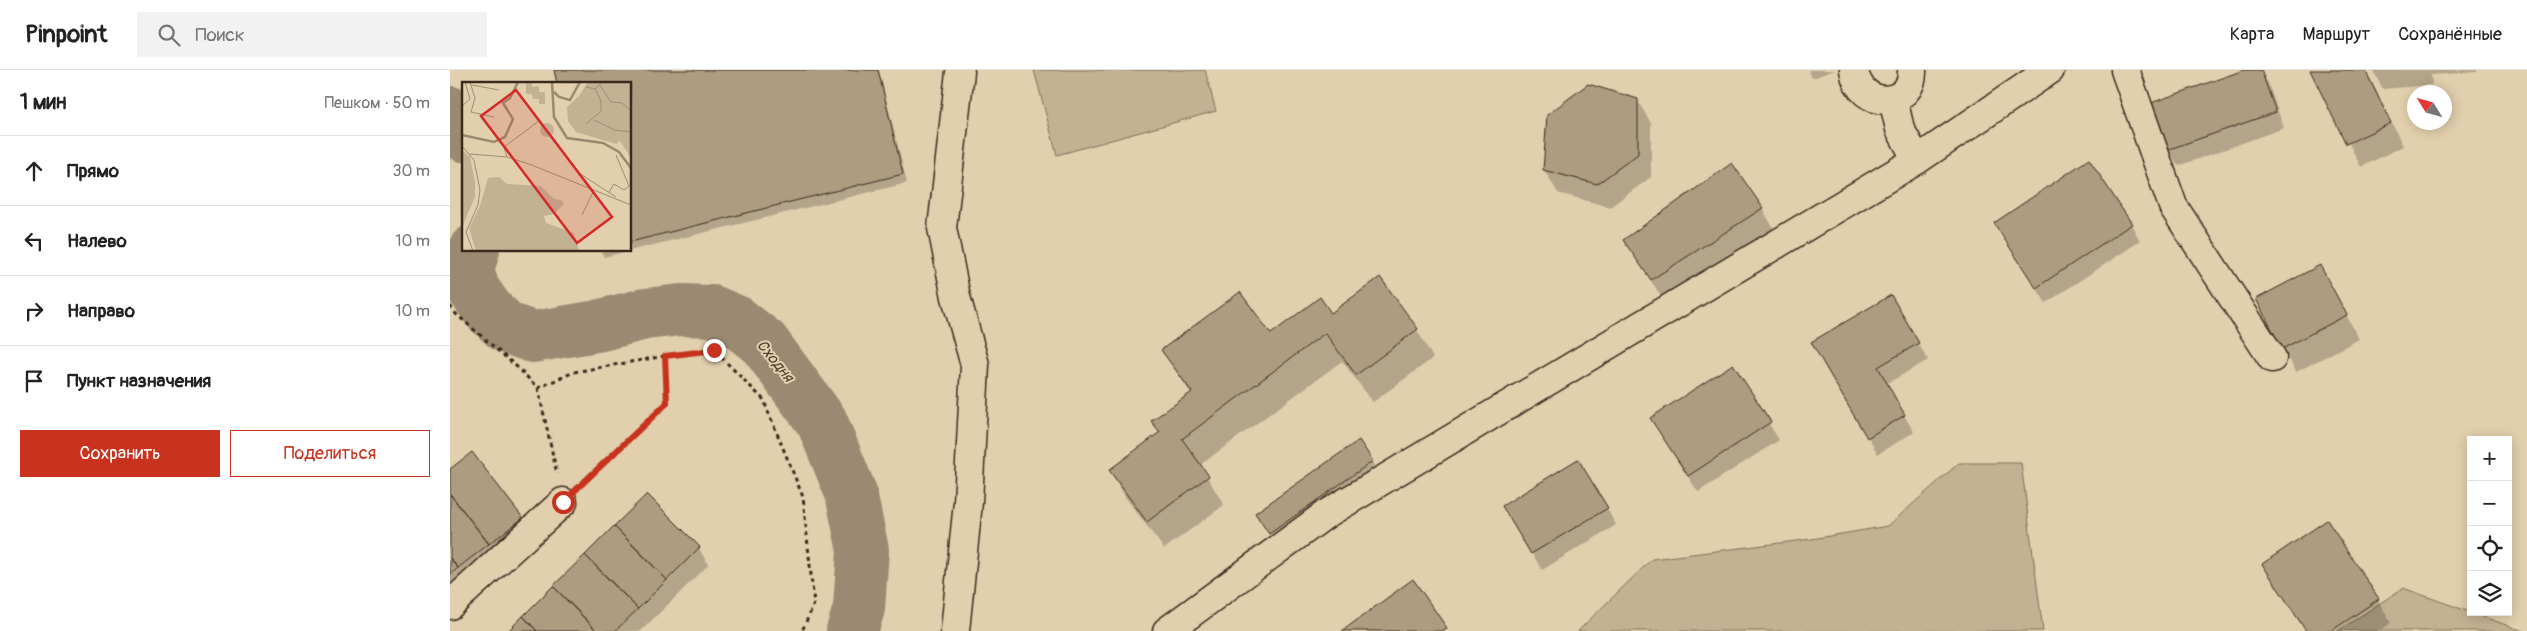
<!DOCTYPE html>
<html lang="ru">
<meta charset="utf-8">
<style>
:root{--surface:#fff;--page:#f2f2f2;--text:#222;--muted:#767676;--line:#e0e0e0;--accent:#c8321e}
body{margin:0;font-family:Pangolin,sans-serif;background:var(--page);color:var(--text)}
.controls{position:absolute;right:15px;bottom:15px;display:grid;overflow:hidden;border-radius:0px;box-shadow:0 2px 12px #0003}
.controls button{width:45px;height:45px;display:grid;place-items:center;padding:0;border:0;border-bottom:1px solid var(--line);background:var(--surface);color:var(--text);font:25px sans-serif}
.compass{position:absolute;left:1957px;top:15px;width:45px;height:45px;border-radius:50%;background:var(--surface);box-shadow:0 2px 12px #0003;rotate:307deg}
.stop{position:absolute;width:15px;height:15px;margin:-11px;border:4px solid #c8321e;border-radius:50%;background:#fff}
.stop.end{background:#c8321e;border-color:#fff;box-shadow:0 1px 5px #0008}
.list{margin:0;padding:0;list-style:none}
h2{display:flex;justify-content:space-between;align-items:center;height:65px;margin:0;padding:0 20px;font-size:21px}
h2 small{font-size:16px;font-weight:400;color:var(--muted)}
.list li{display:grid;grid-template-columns:32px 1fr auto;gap:15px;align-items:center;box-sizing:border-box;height:70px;padding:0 20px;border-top:1px solid var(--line)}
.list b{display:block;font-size:19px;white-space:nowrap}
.list em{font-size:16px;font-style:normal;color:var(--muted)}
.actions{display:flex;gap:10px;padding:15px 20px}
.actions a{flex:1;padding:11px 0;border:1px solid var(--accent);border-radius:0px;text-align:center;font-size:18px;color:var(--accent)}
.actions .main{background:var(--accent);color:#fff}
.icon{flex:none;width:28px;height:28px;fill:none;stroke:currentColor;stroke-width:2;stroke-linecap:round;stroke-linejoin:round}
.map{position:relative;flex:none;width:2077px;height:561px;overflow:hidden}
header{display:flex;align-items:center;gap:30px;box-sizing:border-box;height:70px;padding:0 25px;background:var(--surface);border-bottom:1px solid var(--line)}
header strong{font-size:24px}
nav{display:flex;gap:28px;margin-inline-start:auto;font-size:18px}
.search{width:350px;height:45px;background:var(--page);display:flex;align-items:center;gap:12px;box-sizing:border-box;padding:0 18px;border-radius:0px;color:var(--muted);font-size:19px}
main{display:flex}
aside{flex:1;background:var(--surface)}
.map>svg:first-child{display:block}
</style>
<header>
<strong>Pinpoint</strong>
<div class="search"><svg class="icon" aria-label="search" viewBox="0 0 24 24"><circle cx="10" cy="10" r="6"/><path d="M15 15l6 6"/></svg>Поиск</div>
<nav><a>Карта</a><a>Маршрут</a><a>Сохранённые</a></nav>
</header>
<main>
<aside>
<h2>1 мин<small>Пешком · 50 m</small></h2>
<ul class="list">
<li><svg class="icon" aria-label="ahead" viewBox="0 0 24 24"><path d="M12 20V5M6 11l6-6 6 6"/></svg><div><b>Прямо</b></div><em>30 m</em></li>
<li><svg class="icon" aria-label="left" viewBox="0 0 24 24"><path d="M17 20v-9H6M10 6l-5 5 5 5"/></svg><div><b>Налево</b></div><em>10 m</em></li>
<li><svg class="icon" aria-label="right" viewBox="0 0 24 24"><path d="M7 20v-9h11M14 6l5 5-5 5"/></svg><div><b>Направо</b></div><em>10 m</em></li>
<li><svg class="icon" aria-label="arrive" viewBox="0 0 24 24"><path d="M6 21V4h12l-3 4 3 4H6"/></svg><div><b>Пункт назначения</b></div></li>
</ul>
<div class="actions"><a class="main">Сохранить</a><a>Поделиться</a></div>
</aside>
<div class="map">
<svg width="2077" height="561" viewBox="0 0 2077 561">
<rect width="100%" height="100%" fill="#e1cfad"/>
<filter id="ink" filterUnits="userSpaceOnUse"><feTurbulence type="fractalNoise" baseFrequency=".02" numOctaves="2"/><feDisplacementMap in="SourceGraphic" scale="10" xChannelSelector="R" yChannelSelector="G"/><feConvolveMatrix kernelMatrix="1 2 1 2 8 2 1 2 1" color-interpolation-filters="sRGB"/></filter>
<g filter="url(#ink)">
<path fill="#c3b193" stroke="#7f6e58" d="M584,0H755L766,41L607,85Z
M1509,393H1571L1593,561H1128L1202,489L1362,469L1438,456Z
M1953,518L2073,561H1888Z"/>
<path fill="#0003" d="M105,0H429L457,113L154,187L150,180H180V14Z
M1358,0H1385L1362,8Z
M1798,0H1810L1818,13L1834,58L1728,96L1718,80L1702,34Z
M1862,0H1916L1953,76L1911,97Z
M1923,0H2027V2L1981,5L1982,15L1933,19Z
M1187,30L1201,53V107L1160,137L1108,123L1094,100Z
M1312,138L1325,161L1215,232L1174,170Z
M1545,154H1681L1690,171L1596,233Z
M930,209L967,260L983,288L923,332L892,291L750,395L774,435L714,479L676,428L660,400L710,364L703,352L741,324L713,280L820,266L881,244Z
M1883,220L1909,269L1846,302L1808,230Z
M1441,227L1478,290L1436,314L1464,362L1428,384L1363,272Z
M1283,296L1329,370L1248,422L1211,365Z
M909,372L932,408L829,479L807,443Z
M0,401L72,449L81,465L0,528Z
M1054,436L1157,439L1166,455L1092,500Z
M249,478L258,495L191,561H60Z
M1813,494L1928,530L1941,553L1929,561H1856Z"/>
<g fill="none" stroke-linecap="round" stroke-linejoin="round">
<path stroke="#9b8a71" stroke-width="52" d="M0,42L14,66
M24,180L18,199L24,220L38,240L57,258L83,267L147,256L195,244L231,240L262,241L286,251L314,273L372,352L401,423L413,480L409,538L402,561"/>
</g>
<path fill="#ae9c80" stroke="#3b2a1e" d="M104,0H428L453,104L180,172V14H107Z
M1794,0H1811L1826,42L1717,80L1701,33Z
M1860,0H1915L1941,53L1896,74Z
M1138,14L1188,29V84L1147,114L1093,100L1097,45Z
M1639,89L1682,154L1586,218L1544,153Z
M1282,93L1313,138L1201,210L1173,170Z
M1870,195L1897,245L1832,279L1806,229Z
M930,207L968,259L906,305L875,263L732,369L759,406L697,452L659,400L710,362L701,351L742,322L711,280L790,222L821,264L870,227L881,243Z
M1441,225L1469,273L1428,297L1455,345L1417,368L1361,272Z
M1283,294L1321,352L1238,406L1200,348Z
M909,370L923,391L819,464L805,443Z
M22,382L73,448L39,474L0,424V399Z
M1128,389L1158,438L1081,484L1052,436Z
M0,424L39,474L8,498L0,488Z
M197,424L250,477L217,510L164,456Z
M1877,450L1929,529L1881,561H1856L1812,494Z
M164,456L217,510L188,539L135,485Z
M135,485L188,539L165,561H147L103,516Z
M0,488L8,498L0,505Z
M963,509L997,558L992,561H892Z
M103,516L147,561H87L73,546Z
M73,546L87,561H58Z"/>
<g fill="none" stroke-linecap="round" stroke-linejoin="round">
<g stroke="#3b2a1e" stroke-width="31">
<path id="minor" d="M1404,0C1410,41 1464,38 1462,0
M1675,0L1723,136L1822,288
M1443,29L1450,59L1467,90
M0,535L113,432
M505,561L518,432L525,295L506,227L492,158L510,2
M717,561L876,444L1467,90L1600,0"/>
</g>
<path stroke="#3b2a1e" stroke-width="3" stroke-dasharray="4 4" stroke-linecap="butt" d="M0,236L6,244L67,297L88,318L124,302L215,286L264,280L313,329L353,427L364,534L352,561
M88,318L107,404
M133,412L217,333L215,286"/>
<use href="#minor" stroke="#e1cfad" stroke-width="28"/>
</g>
</g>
<g fill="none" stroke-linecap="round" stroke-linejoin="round" filter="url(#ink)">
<path stroke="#c8321e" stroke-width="6" d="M113,432L217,333L215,286L264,280"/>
</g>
<g text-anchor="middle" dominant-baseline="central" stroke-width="4" stroke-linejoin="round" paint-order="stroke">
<g font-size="15" font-style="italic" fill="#4e3d2f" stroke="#e1cfad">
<text transform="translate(325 291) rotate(51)">Сходня</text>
</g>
</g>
<g transform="translate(12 12)">
<rect width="169" height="169" fill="#e1cfad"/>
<path d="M64,0H70V5L77,4V10H83V22H77V17H71L70,12H64ZM126,0H169V76L158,59L154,62L114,50L106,39L105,25L117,14ZM78 48a7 7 0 1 1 14 0a7 7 0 1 1-14 0ZM0,68L8,75L13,100V115L0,145ZM37,95L45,102L79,104L92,117L99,118L102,122L92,132L82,134L84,141L112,151L117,169H14L7,146L18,124L26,96Z" fill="#c3b193"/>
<path fill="none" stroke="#9b8a71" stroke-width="2.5" d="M90,0L92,35L105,56L141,61L157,70L169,86M92,10L97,15L108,18L118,0M0,53L32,60L43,55L51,37L41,21L48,16L56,0"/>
<path fill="none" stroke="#9f8d74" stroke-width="1" d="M8,0L13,16L9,30L32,35M10,3L37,8M138,3L149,20L160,21L169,29M124,5L133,7L140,0M0,24L8,17L3,0M132,38L153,48L169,50M124,42L139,29V19L133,7M0,64L12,78L18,108L16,123L4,150L11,169M8,72L45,75L67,82L169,123M45,75L42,65L77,39M117,91L154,115M147,110L152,102L162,108L167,104L154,73M120,133L132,108"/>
<path fill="#d62828" fill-opacity="0.15" stroke="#d62828" stroke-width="2.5" d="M54,8L150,135L115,161L19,34Z"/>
<rect width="169" height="169" fill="none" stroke="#3b2a1e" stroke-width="2.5"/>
</g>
</svg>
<div class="controls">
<button>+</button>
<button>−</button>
<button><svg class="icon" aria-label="locate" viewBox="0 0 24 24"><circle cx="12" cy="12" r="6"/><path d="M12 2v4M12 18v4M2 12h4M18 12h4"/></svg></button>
<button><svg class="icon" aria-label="layers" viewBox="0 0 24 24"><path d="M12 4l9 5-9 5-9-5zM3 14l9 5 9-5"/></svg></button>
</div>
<svg class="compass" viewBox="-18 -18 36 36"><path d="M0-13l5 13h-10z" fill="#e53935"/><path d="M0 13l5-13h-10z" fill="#767676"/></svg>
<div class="stop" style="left:113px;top:432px"></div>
<div class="stop end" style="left:264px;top:280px"></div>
</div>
</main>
